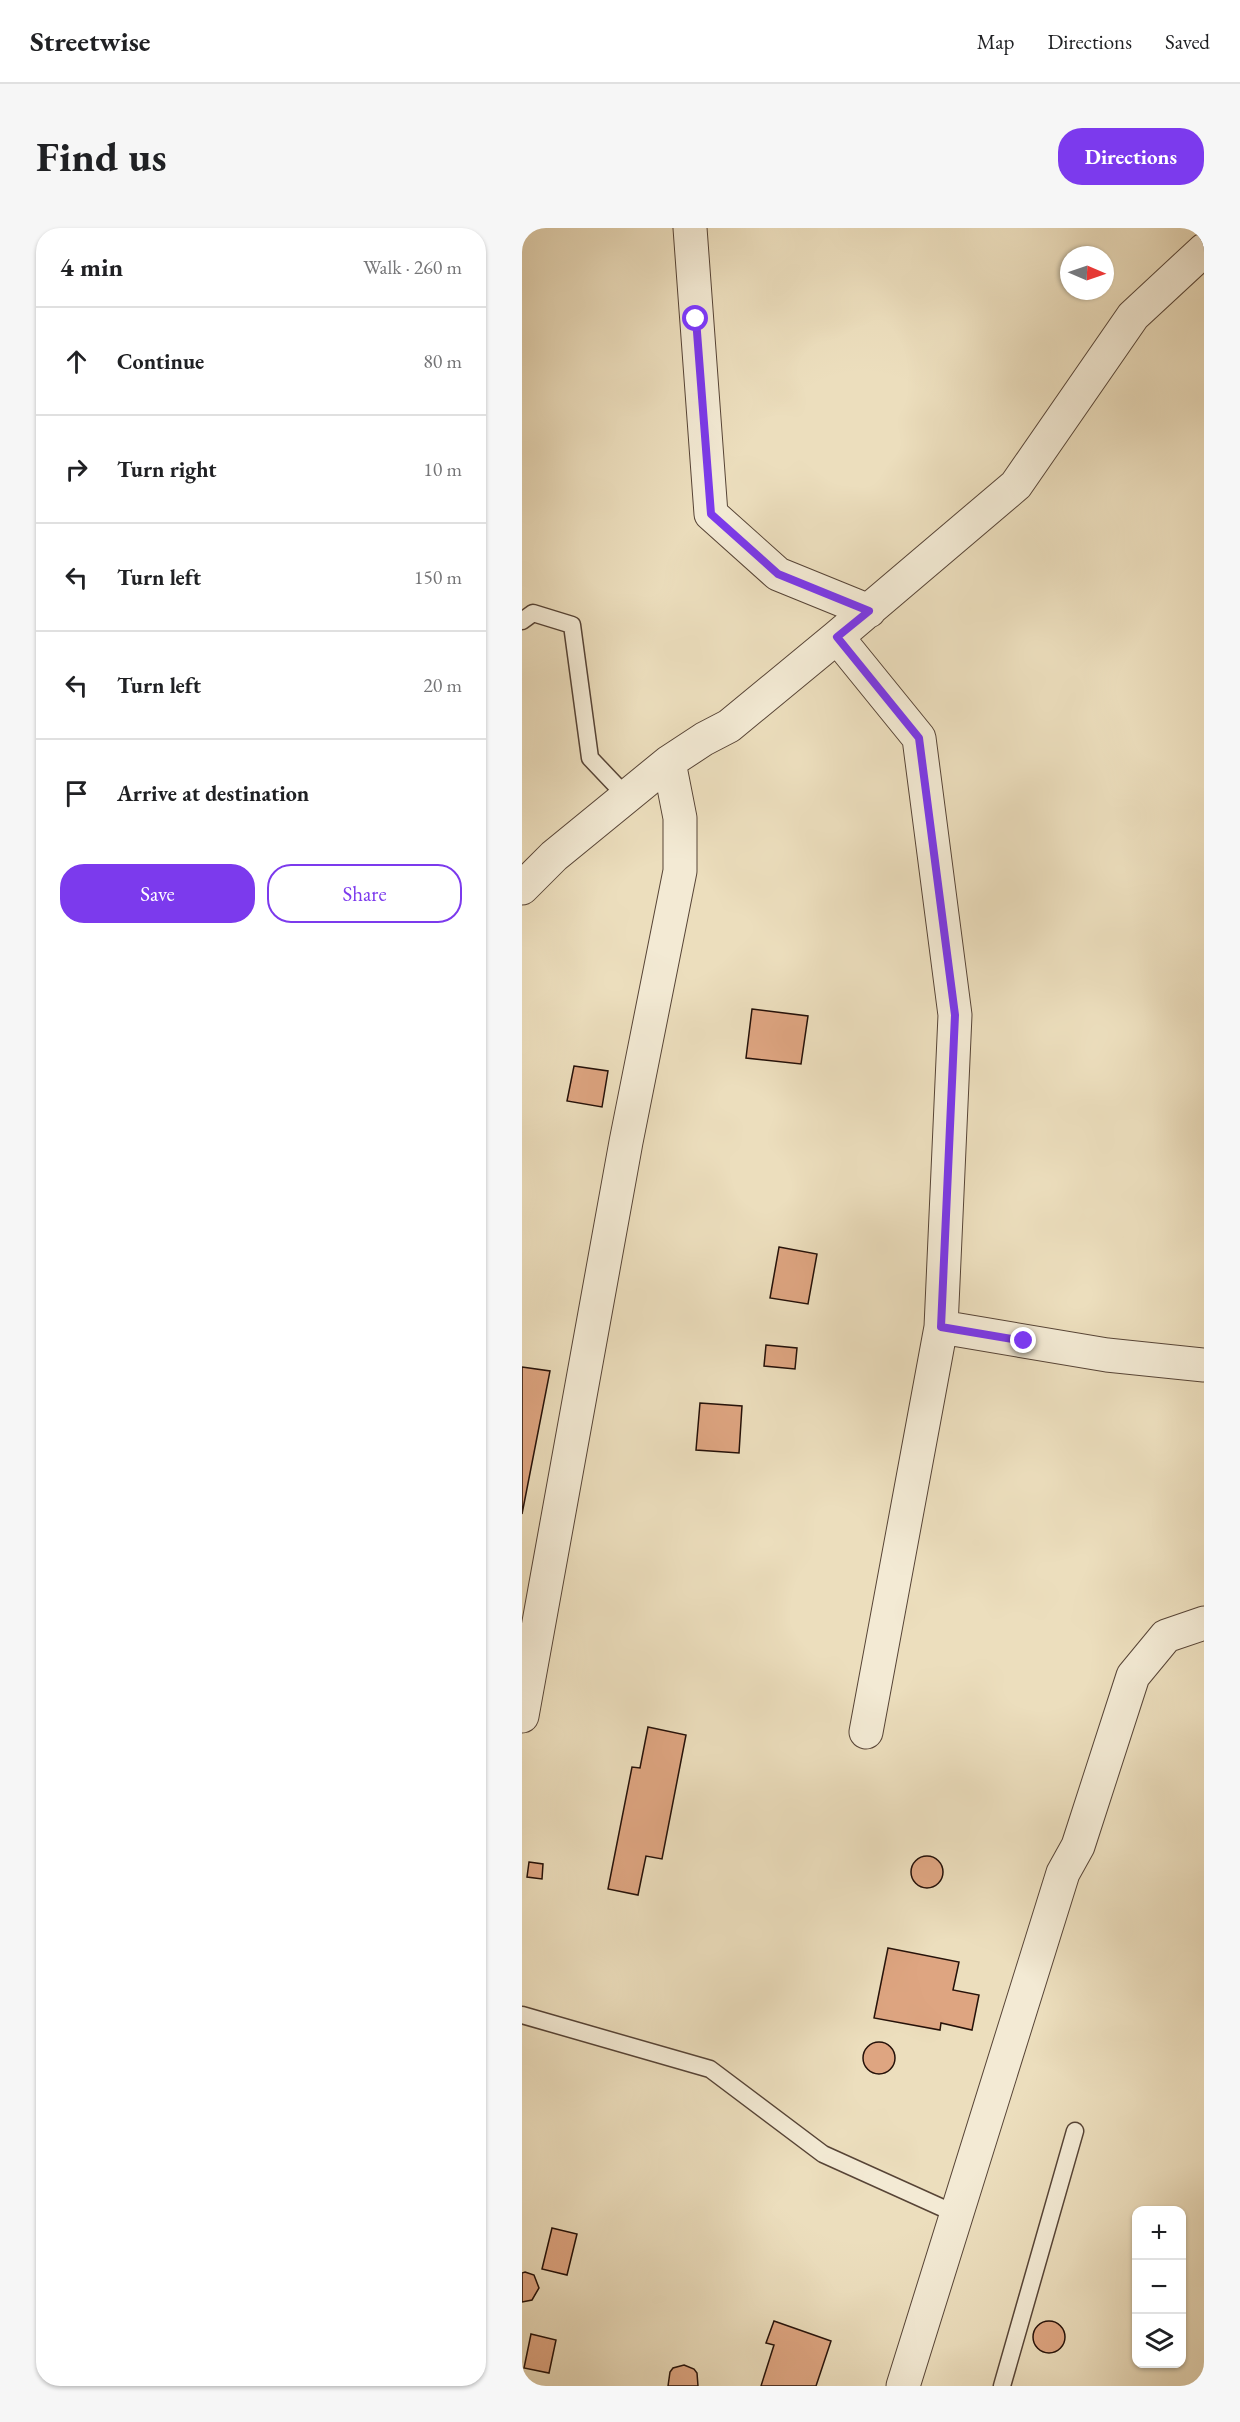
<!DOCTYPE html>
<meta charset="utf-8">
<style>
:root{--surface:#fff;--page:#f6f6f6;--text:#202124;--muted:#757577;--line:#e0e0e0;--accent:#7c3aed}
body{margin:0;font-family:"EB Garamond",serif;background:var(--page);color:var(--text)}
.controls{position:absolute;right:18px;bottom:18px;display:grid;overflow:hidden;border-radius:12px;box-shadow:0 2px 4px #0004}
.controls button{width:54px;height:54px;display:grid;place-items:center;padding:0;border:0;border-bottom:2px solid var(--line);background:var(--surface);color:var(--text);font:30px sans-serif}
.compass{position:absolute;left:538px;top:18px;width:54px;height:54px;border-radius:50%;background:var(--surface);box-shadow:0 2px 4px #0004;rotate:92deg}
.stop{position:absolute;width:18px;height:18px;margin:-14px;border:4px solid #7c3aed;border-radius:50%;background:#fff}
.stop.end{background:#7c3aed;border-color:#fff;box-shadow:0 2px 6px #0008}
.list{margin:0;padding:0;list-style:none}
h2{display:flex;justify-content:space-between;align-items:center;height:78px;margin:0;padding:0 24px;font-size:26px}
h2 small{font-size:20px;font-weight:400;color:var(--muted)}
.list li{display:grid;grid-template-columns:39px 1fr auto;gap:18px;align-items:center;box-sizing:border-box;height:108px;padding:0 24px;border-top:2px solid var(--line)}
.list b{display:block;font-size:22px;white-space:nowrap}
.list em{font-size:20px;font-style:normal;color:var(--muted)}
.actions{display:flex;gap:12px;padding:18px 24px}
.actions a{flex:1;padding:14px 0;border:2px solid var(--accent);border-radius:24px;text-align:center;font-size:21px;color:var(--accent)}
.actions .main{background:var(--accent);color:#fff}
.icon{flex:none;width:33px;height:33px;fill:none;stroke:currentColor;stroke-width:2;stroke-linecap:round;stroke-linejoin:round}
.map{position:relative;flex:none;width:682px;height:2158px;overflow:hidden;border-radius:24px}
header{display:flex;align-items:center;gap:36px;box-sizing:border-box;height:84px;padding:0 30px;background:var(--surface);border-bottom:2px solid var(--line)}
header strong{font-size:28px}
nav{display:flex;gap:33px;margin-inline-start:auto;font-size:21px}
.intro{display:flex;align-items:center;justify-content:space-between;box-sizing:border-box;height:144px;padding:0 36px}
h1{margin:0;font-size:42px}
.button{padding:15px 27px;border-radius:24px;background:var(--accent);color:#fff;font-size:21px;font-weight:700}
main{display:flex;gap:36px;padding:0 36px}
aside{flex:1;background:var(--surface);border-radius:24px;box-shadow:0 2px 4px #0004}
.map>svg:first-child{display:block}
</style>
<header>
<strong>Streetwise</strong>
<nav><a>Map</a><a>Directions</a><a>Saved</a></nav>
</header>
<div class="intro"><h1>Find us</h1><a class="button">Directions</a></div>
<main>
<aside>
<h2>4 min<small>Walk · 260 m</small></h2>
<ul class="list">
<li><svg class="icon" aria-label="ahead" viewBox="0 0 24 24"><path d="M12 20V5M6 11l6-6 6 6"/></svg><div><b>Continue</b></div><em>80 m</em></li>
<li><svg class="icon" aria-label="right" viewBox="0 0 24 24"><path d="M7 20v-9h11M14 6l5 5-5 5"/></svg><div><b>Turn right</b></div><em>10 m</em></li>
<li><svg class="icon" aria-label="left" viewBox="0 0 24 24"><path d="M17 20v-9H6M10 6l-5 5 5 5"/></svg><div><b>Turn left</b></div><em>150 m</em></li>
<li><svg class="icon" aria-label="left" viewBox="0 0 24 24"><path d="M17 20v-9H6M10 6l-5 5 5 5"/></svg><div><b>Turn left</b></div><em>20 m</em></li>
<li><svg class="icon" aria-label="arrive" viewBox="0 0 24 24"><path d="M6 21V4h12l-3 4 3 4H6"/></svg><div><b>Arrive at destination</b></div></li>
</ul>
<div class="actions"><a class="main">Save</a><a>Share</a></div>
</aside>
<div class="map">
<svg width="682" height="2158" viewBox="0 0 682 2158">
<rect width="100%" height="100%" fill="#ecdebd"/>
<filter id="stains"><feTurbulence type="fractalNoise" baseFrequency=".00333" numOctaves="4"/><feColorMatrix values="0 0 0 0 .2 0 0 0 0 .09 0 0 0 0 .02 0 0 0 .5 -.17"/></filter>
<radialGradient id="worn" r=".72"><stop offset=".6" stop-color="#630" stop-opacity="0"/><stop offset="1" stop-color="#630" stop-opacity=".3"/></radialGradient>
<path fill="#dea581" stroke="#251109" stroke-width="1.5" d="M230,781L286,788L279,836L224,830Z
M52,838L86,843L80,879L45,873Z
M257,1019L295,1026L286,1076L248,1070Z
M244,1117L275,1120L273,1141L242,1138Z
M0,1139L28,1143L0,1286Z
M178,1175L220,1178L217,1225L174,1222Z
M126,1499L164,1507L140,1631L124,1628L116,1667L86,1661L110,1539L118,1540Z
M389 1644a16 16 0 1 1 32 0a16 16 0 1 1-32 0Z
M7,1634L21,1636L20,1651L5,1649Z
M366,1720L437,1734L431,1762L457,1767L450,1802L419,1795L418,1802L352,1790Z
M341 1830a16 16 0 1 1 32 0a16 16 0 1 1-32 0Z
M30,2000L55,2006L45,2047L20,2041Z
M3,2044L12,2047L17,2060L10,2072L0,2074V2045Z
M252,2093L309,2113L294,2158H239L252,2117L244,2115Z
M511 2109a16 16 0 1 1 32 0a16 16 0 1 1-32 0Z
M9,2106L34,2112L27,2145L2,2140Z
M162,2137L172,2141L175,2145L176,2158H146L148,2144L151,2140Z"/>
<g fill="none" stroke-linecap="round" stroke-linejoin="round">
<g stroke="#574436" stroke-width="19">
<path id="service" d="M0,393L11,385L50,397L68,530L105,569
M0,1787L188,1841L301,1926L434,1986
M480,2158L553,1903"/>
</g>
<g stroke="#574436" stroke-width="35">
<path id="minor" d="M168,0L189,286L256,346L347,383
M315,409L397,510L433,787L419,1099L344,1504
M0,660L32,628L147,534L182,511L207,498L315,409L494,257L611,88L682,22
M419,1099L585,1127L682,1137
M0,1488L104,914L158,643V590L147,534
M381,2158L541,1645L556,1618L611,1448L644,1408L682,1395"/>
</g>
<use href="#service" stroke="#f3ead4" stroke-width="16"/>
<use href="#minor" stroke="#f3ead4" stroke-width="33"/>
</g>
<g fill="none" stroke-linecap="round" stroke-linejoin="round">
<path stroke="#7c3aed" stroke-width="8" d="M174,91L189,286L256,346L347,383L315,409L397,510L433,787L419,1099L502,1113"/>
</g>
<rect width="100%" height="100%" filter="url(#stains)"/>
<rect width="100%" height="100%" fill="url(#worn)"/>
</svg>
<div class="controls">
<button>+</button>
<button>−</button>
<button><svg class="icon" aria-label="layers" viewBox="0 0 24 24"><path d="M12 4l9 5-9 5-9-5zM3 14l9 5 9-5"/></svg></button>
</div>
<svg class="compass" viewBox="-18 -18 36 36"><path d="M0-13l5 13h-10z" fill="#e53935"/><path d="M0 13l5-13h-10z" fill="#757577"/></svg>
<div class="stop" style="left:174px;top:91px"></div>
<div class="stop end" style="left:502px;top:1113px"></div>
</div>
</main>
